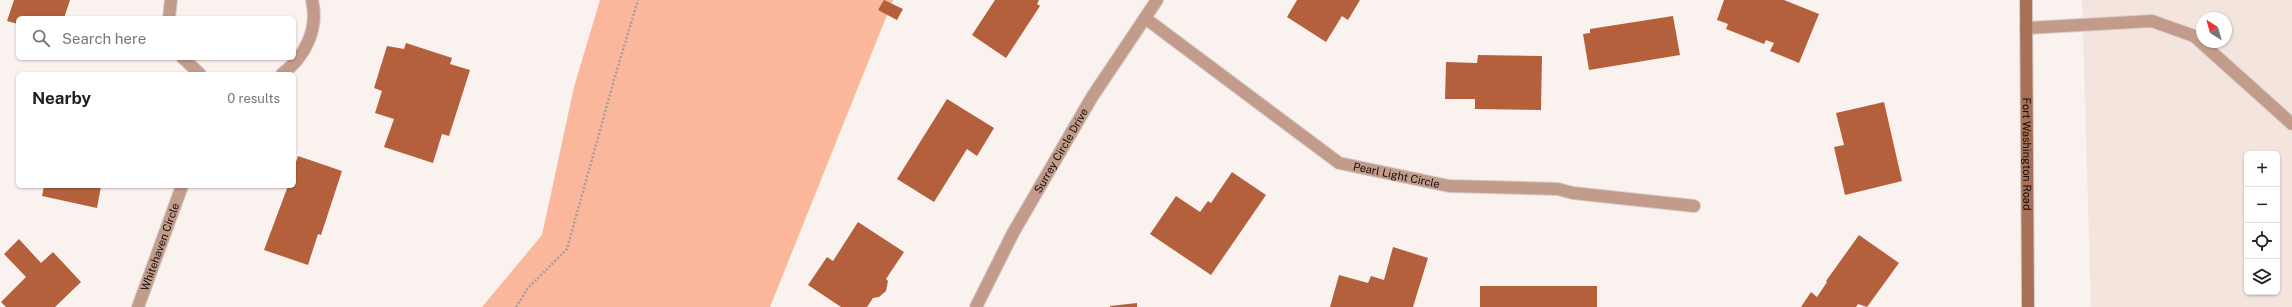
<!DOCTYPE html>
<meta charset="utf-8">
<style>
:root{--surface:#fff;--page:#f6f6f6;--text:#222;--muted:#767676;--line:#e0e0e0}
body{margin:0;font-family:"Public Sans",sans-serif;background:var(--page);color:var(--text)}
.controls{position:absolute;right:12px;bottom:12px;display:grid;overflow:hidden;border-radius:6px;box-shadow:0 1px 3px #0004}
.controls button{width:36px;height:36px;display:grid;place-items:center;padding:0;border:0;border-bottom:1px solid var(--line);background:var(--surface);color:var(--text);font:20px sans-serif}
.compass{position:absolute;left:2196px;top:12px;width:36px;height:36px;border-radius:50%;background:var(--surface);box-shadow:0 1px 3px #0004;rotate:323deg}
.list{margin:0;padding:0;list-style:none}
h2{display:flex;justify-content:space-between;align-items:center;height:52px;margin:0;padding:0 16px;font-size:17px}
h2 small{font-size:13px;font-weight:400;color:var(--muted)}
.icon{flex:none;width:22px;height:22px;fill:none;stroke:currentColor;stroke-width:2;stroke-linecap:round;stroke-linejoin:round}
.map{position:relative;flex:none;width:2292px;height:307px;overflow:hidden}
.search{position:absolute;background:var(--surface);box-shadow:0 1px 3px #0004;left:16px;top:16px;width:280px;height:44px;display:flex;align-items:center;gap:10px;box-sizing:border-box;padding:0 14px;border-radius:6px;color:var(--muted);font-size:15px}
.panel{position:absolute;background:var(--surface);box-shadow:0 1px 3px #0004;left:16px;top:72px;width:280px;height:116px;border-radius:6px}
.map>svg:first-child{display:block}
</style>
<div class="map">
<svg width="2292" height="307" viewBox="0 0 2292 307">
<rect width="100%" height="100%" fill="#faf2ee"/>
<path fill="#f4e4de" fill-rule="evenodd" d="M2082,0H2292V307H2091ZM2202,18H2226V42H2202ZM2247,154H2277V292H2247Z"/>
<path fill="#fab79b" d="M600,0H893L770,307H482L542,235L574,87Z"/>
<path fill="#b4603c" d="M14,0H70L64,18H18V24L7,21Z
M884,0L903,9L897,20L878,10Z
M995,0H1039L1037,4L1040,6L1006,58L972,35Z
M1297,0H1360L1348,20L1342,16L1326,42L1287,17Z
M1724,0H1784L1819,14L1799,63L1770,51L1774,43L1766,40L1764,44L1726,29L1728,24L1717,20Z
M1673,16L1680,55L1589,70L1583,34L1590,33V29Z
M406,43L452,58L450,64L470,70L449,136L442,134L433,163L384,147L394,119L375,113L382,91L374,88L387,46L404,49Z
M1478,55L1542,56L1541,110L1475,109V99H1445L1446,62L1477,63Z
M947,99L994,128L977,156L967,149L934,202L897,179Z
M1884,102L1902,181L1845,195L1834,147L1844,145L1836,113Z
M298,156L342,171L321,235L318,234L308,265L264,250L288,186H294V168Z
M1232,172L1266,195L1211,275L1150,234L1176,196L1200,212L1208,201L1211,203Z
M44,186H101L97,208L42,196Z
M858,222L904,252L886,279L888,281L886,291L879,297L873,298L867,307H841L808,285L827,257L833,261Z
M1859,235L1899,263L1867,307L1858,304L1856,307H1801L1811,292L1817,297L1827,282L1826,281Z
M19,239L41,263L53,252L81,282L55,307H6L1,302L26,277L4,254Z
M1393,247L1428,258L1413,307H1330L1339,275L1368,283L1371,276L1384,280Z
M1480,286H1597V307H1480Z
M1137,303V307H1110V306Z"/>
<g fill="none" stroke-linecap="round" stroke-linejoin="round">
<g stroke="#d5ceca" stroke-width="14">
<path id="service" d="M2026,28L2152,21L2194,36L2292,124"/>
</g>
<g stroke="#d5ceca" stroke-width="14">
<g id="minor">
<path d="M169,18L171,0"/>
<path id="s1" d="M1145,18L1339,163L1449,186L1558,189L1573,193L1694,206"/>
<path d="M183,58L200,74"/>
<path d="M282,74C305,57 319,29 312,0"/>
<path id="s2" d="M138,307L182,186"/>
<path id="s3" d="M976,307L1013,233L1092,97L1157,0"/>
</g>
</g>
<g stroke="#d5ceca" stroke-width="14">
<g id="secondary">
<path id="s4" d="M2026,0L2028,307"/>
</g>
</g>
<path stroke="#a59f9c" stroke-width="2.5" stroke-dasharray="2 2" stroke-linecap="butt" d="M516,307L528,288L567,249L614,80L638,0"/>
<use href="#service" stroke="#c39b8b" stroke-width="12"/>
<use href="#minor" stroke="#c39b8b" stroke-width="12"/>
<use href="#secondary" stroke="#a97058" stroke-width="12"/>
</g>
<g text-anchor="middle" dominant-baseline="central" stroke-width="3" stroke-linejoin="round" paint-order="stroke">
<g font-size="11" fill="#110e0d" stroke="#fff">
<text stroke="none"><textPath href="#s3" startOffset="178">Surrey Circle Drive</textPath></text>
<text stroke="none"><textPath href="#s4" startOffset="154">Fort Washington Road</textPath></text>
<text stroke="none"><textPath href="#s1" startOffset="301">Pearl Light Circle</textPath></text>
<text stroke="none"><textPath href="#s2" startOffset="64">Whitehaven Circle</textPath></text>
</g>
</g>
</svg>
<div class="controls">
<button>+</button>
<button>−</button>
<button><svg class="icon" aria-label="locate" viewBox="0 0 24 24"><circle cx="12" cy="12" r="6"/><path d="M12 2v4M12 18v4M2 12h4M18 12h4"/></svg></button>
<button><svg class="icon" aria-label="layers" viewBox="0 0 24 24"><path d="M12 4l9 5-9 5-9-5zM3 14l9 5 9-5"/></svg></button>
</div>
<svg class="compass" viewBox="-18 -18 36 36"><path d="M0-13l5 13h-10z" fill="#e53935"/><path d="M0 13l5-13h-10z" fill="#767676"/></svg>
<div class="search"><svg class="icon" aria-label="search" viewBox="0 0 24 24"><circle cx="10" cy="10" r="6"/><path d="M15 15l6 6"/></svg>Search here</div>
<section class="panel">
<h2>Nearby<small>0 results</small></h2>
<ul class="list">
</ul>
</section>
</div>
